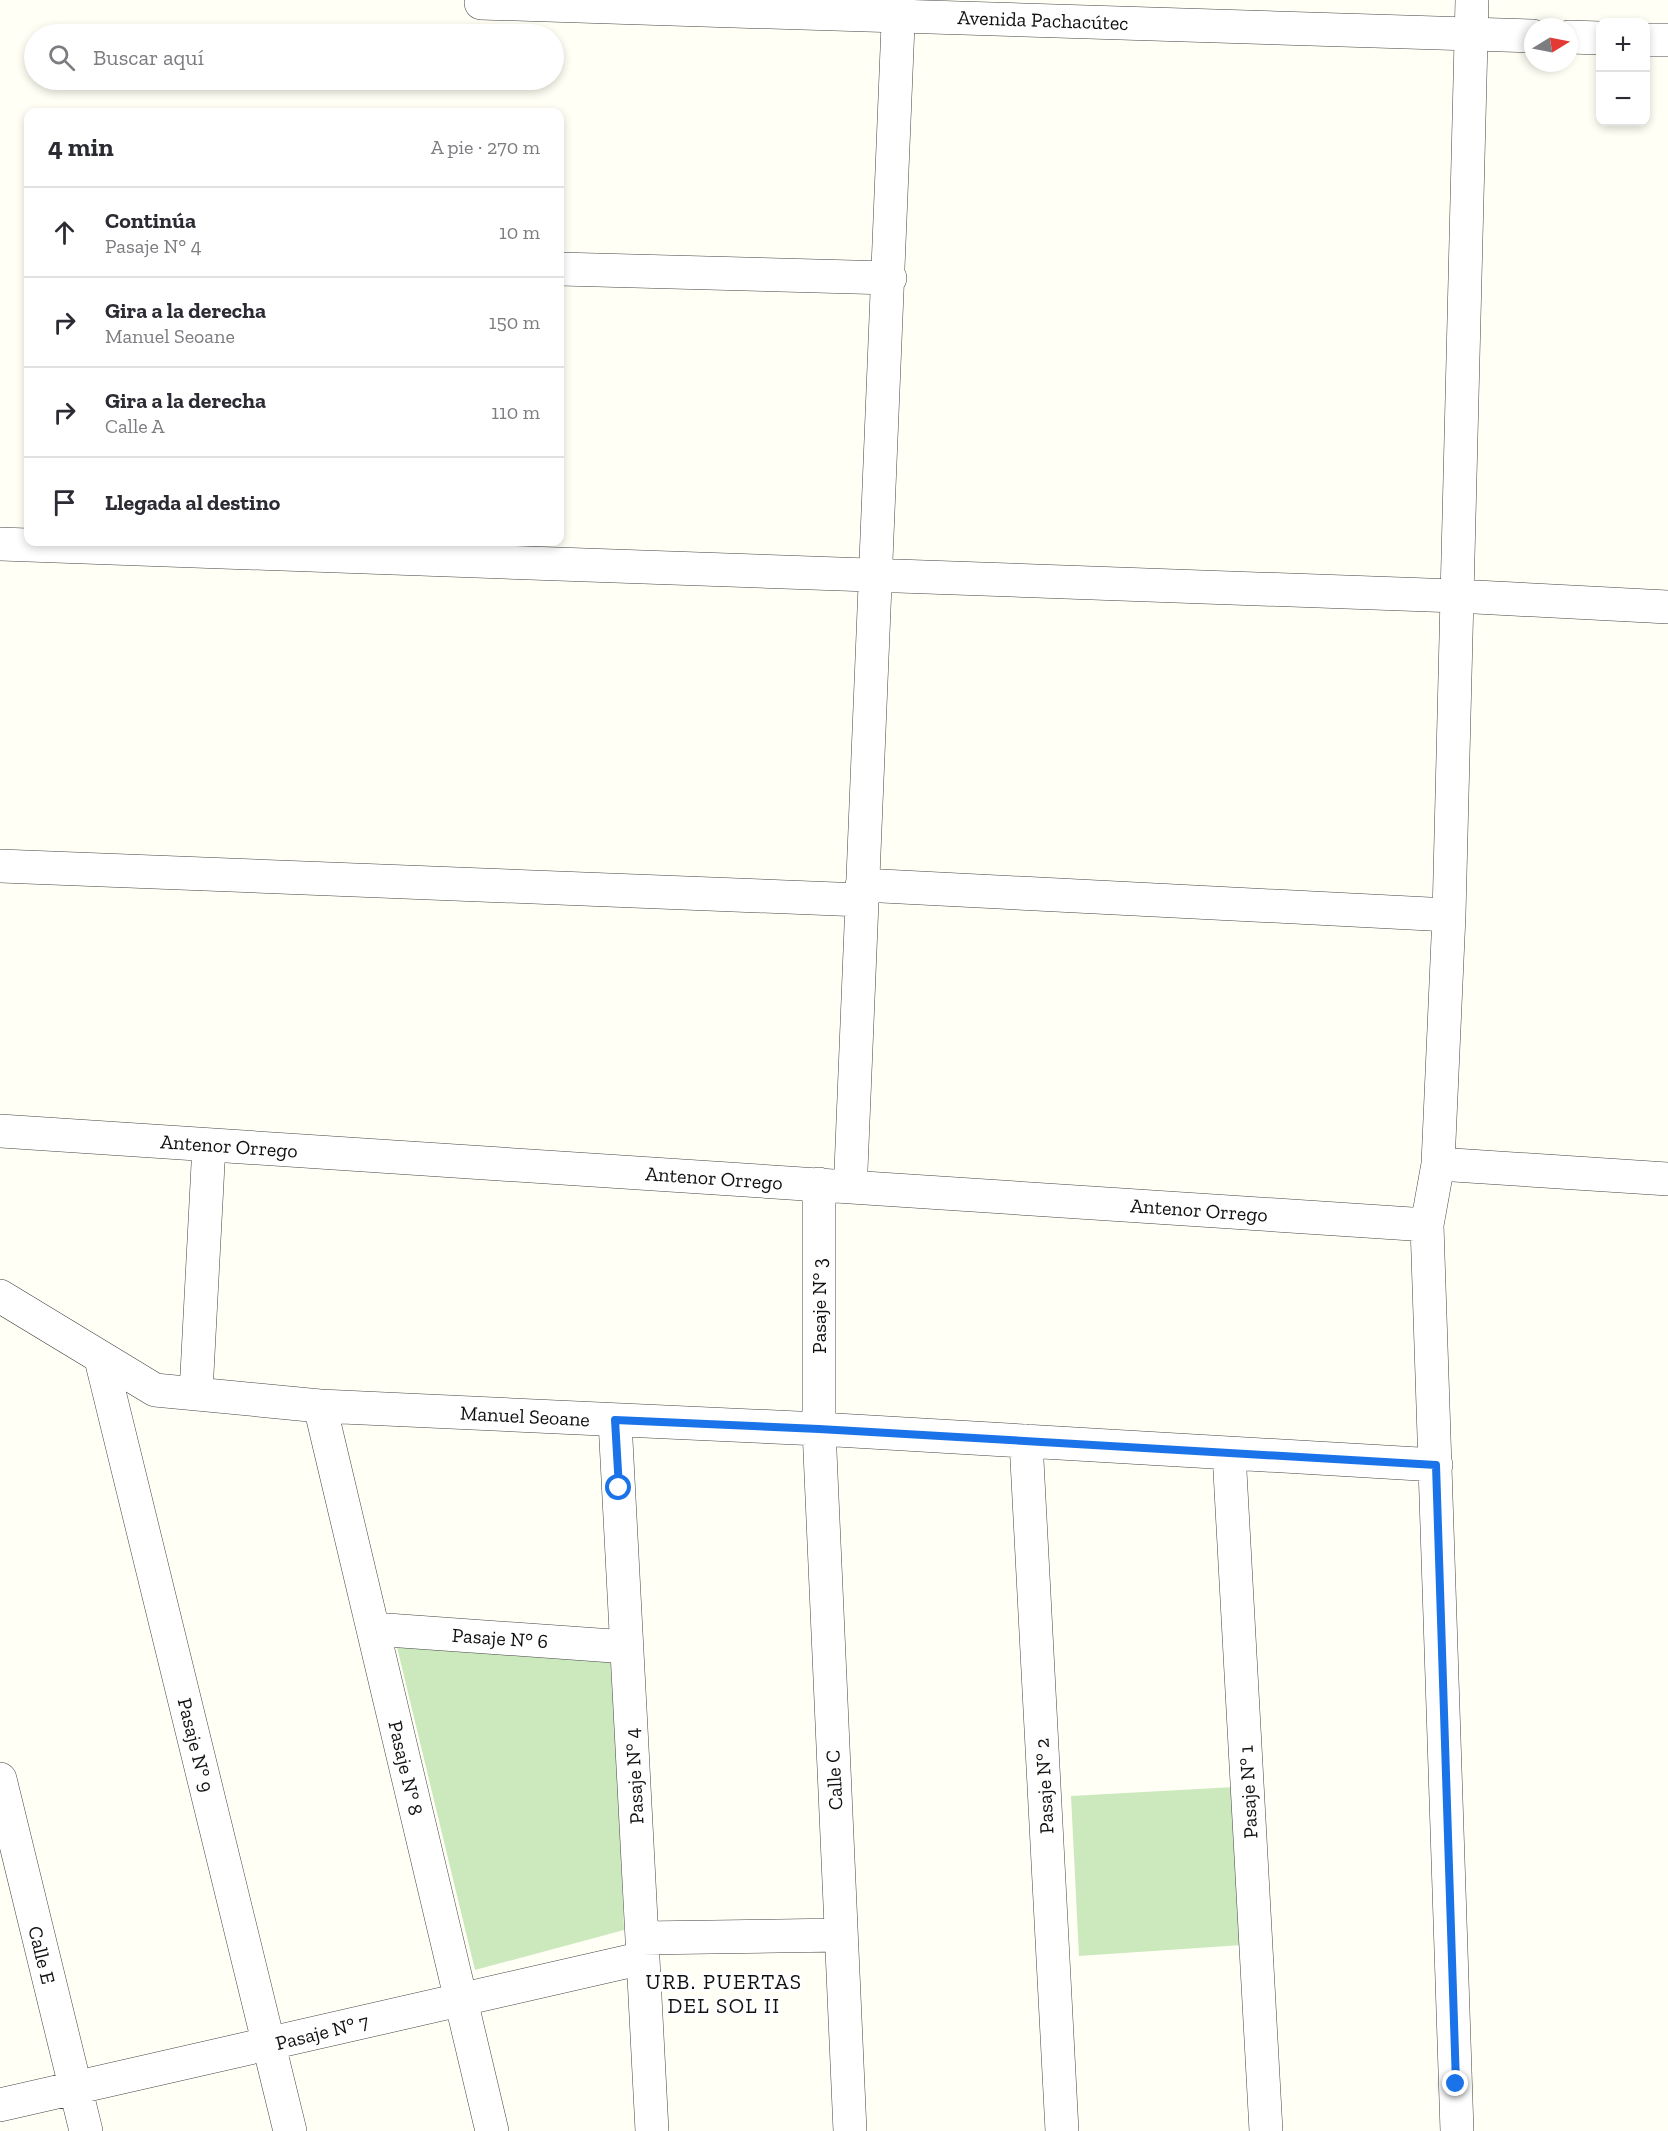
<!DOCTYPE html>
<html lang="es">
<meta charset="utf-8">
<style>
:root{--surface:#fff;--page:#f7f7f7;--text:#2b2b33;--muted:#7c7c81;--line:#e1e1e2}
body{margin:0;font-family:"Zilla Slab",serif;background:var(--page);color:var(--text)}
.controls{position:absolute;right:18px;top:18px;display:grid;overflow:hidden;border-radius:12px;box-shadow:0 3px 9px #0003}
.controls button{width:54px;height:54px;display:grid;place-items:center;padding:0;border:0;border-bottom:2px solid var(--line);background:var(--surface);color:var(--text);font:30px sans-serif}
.compass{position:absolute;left:1524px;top:18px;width:54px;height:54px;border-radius:50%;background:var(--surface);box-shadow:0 3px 9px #0003;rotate:80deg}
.stop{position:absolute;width:18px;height:18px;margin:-14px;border:4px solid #1a73e8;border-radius:50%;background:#fff}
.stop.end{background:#1a73e8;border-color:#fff;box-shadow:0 2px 6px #0008}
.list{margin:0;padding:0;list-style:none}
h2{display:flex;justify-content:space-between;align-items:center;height:78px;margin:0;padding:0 24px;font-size:26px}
h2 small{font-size:20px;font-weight:400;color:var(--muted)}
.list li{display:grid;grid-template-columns:39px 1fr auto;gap:18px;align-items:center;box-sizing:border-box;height:90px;padding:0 24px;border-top:2px solid var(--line)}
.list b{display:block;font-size:22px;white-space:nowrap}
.list p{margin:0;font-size:20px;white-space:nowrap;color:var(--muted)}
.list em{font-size:20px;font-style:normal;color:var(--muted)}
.icon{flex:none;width:33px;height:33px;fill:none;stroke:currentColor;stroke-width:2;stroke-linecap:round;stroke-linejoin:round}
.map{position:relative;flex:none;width:1668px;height:2131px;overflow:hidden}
.search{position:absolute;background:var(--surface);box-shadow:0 3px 9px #0003;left:24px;top:24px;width:540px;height:66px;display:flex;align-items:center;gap:15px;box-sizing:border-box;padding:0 21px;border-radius:33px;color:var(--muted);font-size:22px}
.panel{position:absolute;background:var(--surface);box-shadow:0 3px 9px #0003;left:24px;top:108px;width:540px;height:438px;border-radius:12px}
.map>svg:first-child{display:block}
</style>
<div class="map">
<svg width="1668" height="2131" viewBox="0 0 1668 2131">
<rect width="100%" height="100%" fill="#fffff5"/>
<path fill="#cce9be" d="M396,1643L613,1650L624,1930L475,1970Z
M1234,1787L1242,1945L1079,1956L1071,1796Z"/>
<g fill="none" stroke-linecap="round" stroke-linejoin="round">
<g stroke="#444" stroke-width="34">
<path id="minor" d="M560,269L890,278
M0,544L1456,596L1668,607
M0,866L862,900
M862,885L1449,915
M0,1131L1427,1225
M1438,1164L1668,1179
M851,1170L899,0
M819,1184V1429L850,2131
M0,1296L155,1390L320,1406L819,1429L1436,1465
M101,1359L290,2131
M196,1393L209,1145
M320,1406L492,2131
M615,1421L652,2131
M1026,1441L1062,2131
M1229,1453L1266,2131
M373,1629L627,1647
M0,1779L86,2131
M642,1938L841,1935
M0,2105L643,1958
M1457,2131L1427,1225L1438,1164L1449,915L1472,0"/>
</g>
<g stroke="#444" stroke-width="34">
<path id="tertiary" d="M481,3L1533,36
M1569,37L1600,38
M1646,40H1668"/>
</g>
<use href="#minor" stroke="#fff" stroke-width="33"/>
<use href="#tertiary" stroke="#fff" stroke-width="33"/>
</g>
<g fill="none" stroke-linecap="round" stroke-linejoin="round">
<path stroke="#1a73e8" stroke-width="8" d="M619,1488L615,1420L819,1429L1436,1465L1456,2084"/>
</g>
<g text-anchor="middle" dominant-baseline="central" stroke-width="6" stroke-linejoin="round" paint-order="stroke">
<g font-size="20" fill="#111" stroke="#fff">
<text transform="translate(1043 20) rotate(2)">Avenida Pachacútec</text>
<text transform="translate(229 1146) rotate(4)">Antenor Orrego</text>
<text transform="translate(714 1178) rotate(4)">Antenor Orrego</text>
<text transform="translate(1199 1210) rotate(4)">Antenor Orrego</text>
<text transform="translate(819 1306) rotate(-90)">Pasaje N° 3</text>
<text transform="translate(525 1416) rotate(3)">Manuel Seoane</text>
<text transform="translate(500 1638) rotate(4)">Pasaje N° 6</text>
<text transform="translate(196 1745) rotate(76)">Pasaje N° 9</text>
<text transform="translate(406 1768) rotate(77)">Pasaje N° 8</text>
<text transform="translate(634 1776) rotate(-93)">Pasaje N° 4</text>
<text transform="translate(834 1780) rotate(-93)">Calle C</text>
<text transform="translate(1044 1786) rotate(-93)">Pasaje N° 2</text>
<text transform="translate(1248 1792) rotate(-93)">Pasaje N° 1</text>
<text transform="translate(42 1955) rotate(76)">Calle E</text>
<text transform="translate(322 2032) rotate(-14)">Pasaje N° 7</text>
</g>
<g font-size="21" letter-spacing="1.5" fill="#111" stroke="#fff">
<text x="724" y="1981">URB. PUERTAS<tspan x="724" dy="24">DEL SOL II</tspan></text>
</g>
</g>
</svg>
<div class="controls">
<button>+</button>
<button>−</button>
</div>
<svg class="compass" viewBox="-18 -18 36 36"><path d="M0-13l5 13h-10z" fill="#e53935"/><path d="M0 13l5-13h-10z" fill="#7c7c81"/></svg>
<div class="stop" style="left:619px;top:1488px"></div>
<div class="stop end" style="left:1456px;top:2084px"></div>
<div class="search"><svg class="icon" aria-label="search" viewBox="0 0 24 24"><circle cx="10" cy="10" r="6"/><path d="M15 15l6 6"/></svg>Buscar aquí</div>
<section class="panel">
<h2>4 min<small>A pie · 270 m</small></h2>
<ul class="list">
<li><svg class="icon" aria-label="ahead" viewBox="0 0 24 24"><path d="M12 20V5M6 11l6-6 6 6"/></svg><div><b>Continúa</b><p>Pasaje N° 4</p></div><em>10 m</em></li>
<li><svg class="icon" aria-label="right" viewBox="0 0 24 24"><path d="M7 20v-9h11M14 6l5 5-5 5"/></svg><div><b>Gira a la derecha</b><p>Manuel Seoane</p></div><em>150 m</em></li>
<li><svg class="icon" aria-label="right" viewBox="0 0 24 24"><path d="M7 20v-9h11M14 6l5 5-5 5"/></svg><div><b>Gira a la derecha</b><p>Calle A</p></div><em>110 m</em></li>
<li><svg class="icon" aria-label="arrive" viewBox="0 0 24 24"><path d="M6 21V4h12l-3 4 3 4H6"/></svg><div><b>Llegada al destino</b></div></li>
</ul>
</section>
</div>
